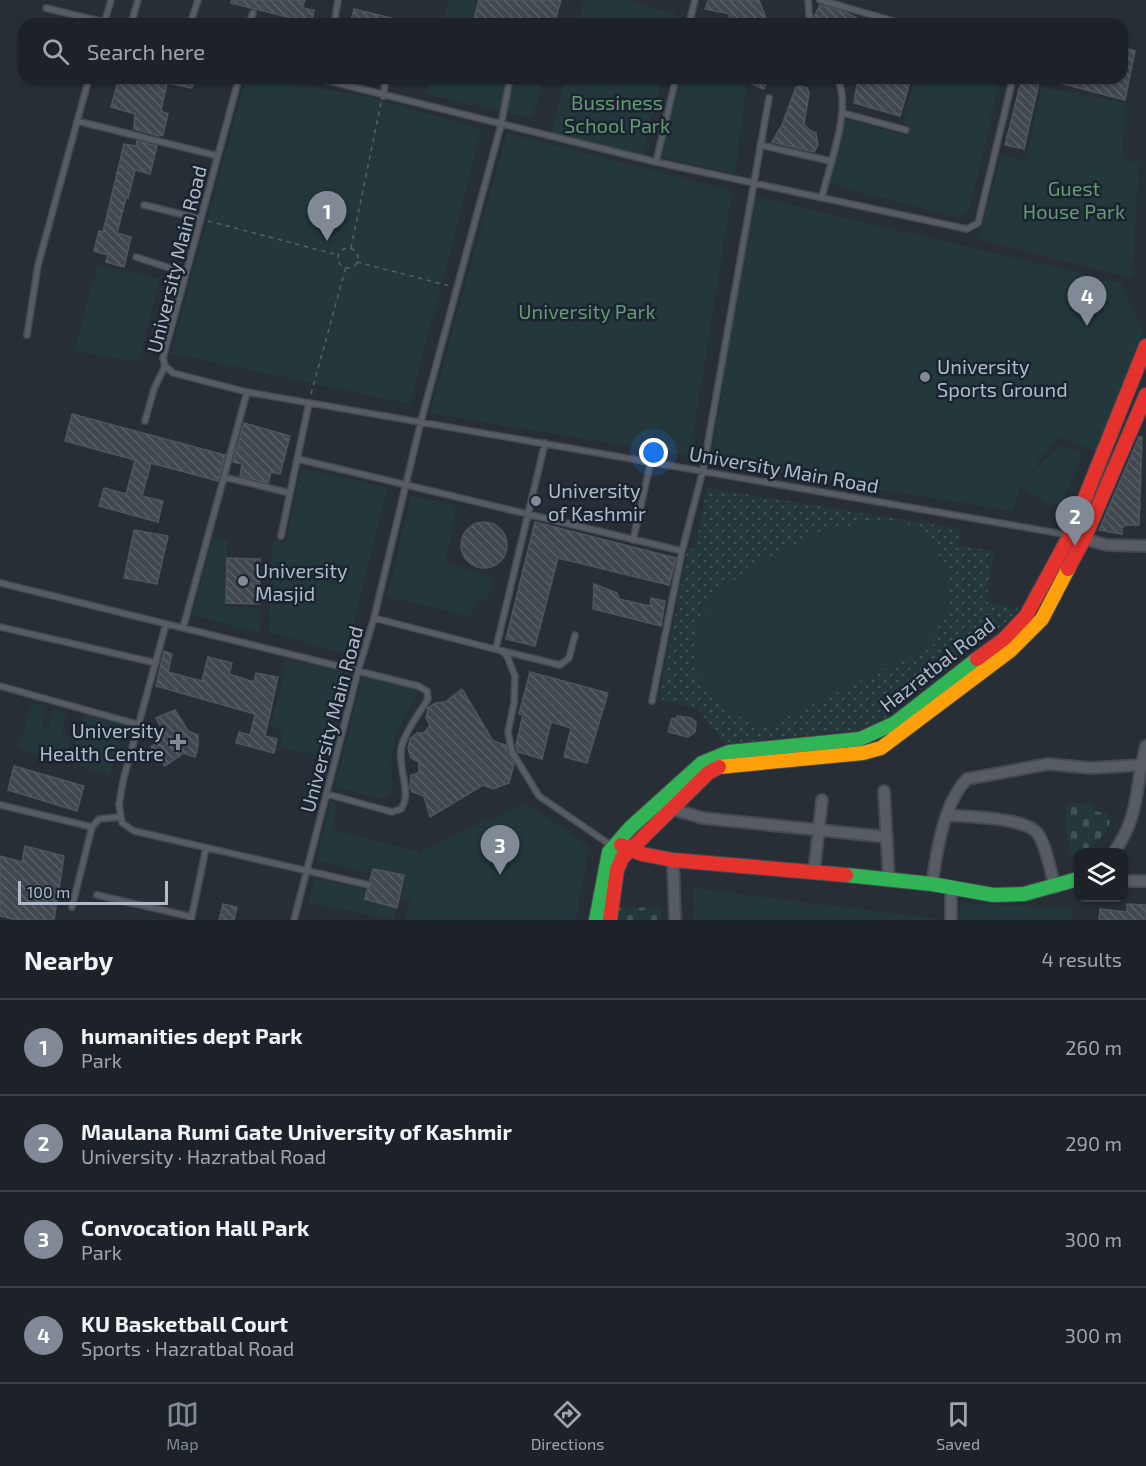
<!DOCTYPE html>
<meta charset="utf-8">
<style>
:root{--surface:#1d2228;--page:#252a30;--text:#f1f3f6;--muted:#a0a4a8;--line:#3b3f45;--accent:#808995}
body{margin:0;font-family:"Exo 2",sans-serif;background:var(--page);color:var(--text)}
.controls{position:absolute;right:18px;bottom:18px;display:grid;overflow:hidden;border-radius:12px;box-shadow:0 2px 4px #0004}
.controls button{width:54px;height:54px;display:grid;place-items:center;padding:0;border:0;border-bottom:2px solid var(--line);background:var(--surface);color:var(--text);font:30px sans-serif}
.scale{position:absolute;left:18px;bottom:15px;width:150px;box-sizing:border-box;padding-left:6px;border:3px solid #b0bac8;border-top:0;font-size:16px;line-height:21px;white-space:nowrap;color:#b0bac8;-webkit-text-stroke:4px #1a2430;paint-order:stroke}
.you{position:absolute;left:654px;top:453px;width:21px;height:21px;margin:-15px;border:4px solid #fff;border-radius:50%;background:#1a73e8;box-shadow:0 0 0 9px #1a73e833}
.badge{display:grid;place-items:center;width:39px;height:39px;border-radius:50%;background:var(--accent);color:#fff;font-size:20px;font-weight:700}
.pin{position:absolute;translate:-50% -50px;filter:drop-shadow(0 2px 3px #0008)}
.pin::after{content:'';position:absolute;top:32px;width:21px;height:18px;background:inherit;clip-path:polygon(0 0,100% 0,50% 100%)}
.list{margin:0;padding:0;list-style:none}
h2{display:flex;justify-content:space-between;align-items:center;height:78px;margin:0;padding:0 24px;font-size:26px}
h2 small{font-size:20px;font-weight:400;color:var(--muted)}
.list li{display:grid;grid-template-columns:39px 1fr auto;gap:18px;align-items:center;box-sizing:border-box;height:96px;padding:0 24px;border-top:2px solid var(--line)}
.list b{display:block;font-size:22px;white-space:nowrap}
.list p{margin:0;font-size:20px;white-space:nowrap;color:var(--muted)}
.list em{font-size:20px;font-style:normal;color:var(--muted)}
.icon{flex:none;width:33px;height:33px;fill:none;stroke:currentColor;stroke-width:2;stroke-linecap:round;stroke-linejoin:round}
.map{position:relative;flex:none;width:1146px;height:920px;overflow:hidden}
.search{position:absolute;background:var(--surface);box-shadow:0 2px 4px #0004;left:18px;right:18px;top:18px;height:66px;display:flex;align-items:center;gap:15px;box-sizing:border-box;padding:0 21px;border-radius:18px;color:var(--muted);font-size:22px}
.sheet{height:462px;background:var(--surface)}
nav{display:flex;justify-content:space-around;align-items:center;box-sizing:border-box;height:84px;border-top:2px solid var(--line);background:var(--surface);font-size:16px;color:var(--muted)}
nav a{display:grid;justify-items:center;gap:3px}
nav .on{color:var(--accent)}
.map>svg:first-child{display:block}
</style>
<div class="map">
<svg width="1146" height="920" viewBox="0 0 1146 920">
<defs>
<pattern id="grass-dots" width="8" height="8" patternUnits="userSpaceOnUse" patternTransform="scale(1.5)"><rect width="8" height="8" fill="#24383c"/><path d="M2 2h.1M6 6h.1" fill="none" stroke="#415357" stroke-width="1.8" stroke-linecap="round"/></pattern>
<pattern id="cemetery-stones" width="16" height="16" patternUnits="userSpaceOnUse" patternTransform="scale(1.5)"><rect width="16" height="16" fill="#24383c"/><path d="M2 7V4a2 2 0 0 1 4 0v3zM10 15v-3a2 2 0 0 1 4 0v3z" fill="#415357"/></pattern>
<pattern id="building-back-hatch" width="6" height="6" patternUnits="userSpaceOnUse" patternTransform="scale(1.5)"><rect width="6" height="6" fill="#41474e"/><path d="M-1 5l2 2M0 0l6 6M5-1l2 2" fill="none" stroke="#5a5f66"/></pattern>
</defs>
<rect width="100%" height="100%" fill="#272e36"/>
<path fill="url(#grass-dots)" d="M707,488L961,529L959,546L994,551L986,602L1019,609L1009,620L885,718L857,730L725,744L697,708L659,699L688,548L695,549Z"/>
<path fill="url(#cemetery-stones)" d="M1066,803L1094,804V811L1107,813L1110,822C1102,841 1090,850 1070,854L1066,826Z
M619,907L661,908L662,920H617Z"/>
<path fill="#24383c" d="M448,0H479L473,22L478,24H443Z
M584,0H627L677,14L675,24H578Z
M246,78H263L369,97L482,129L410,404L171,353Z
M431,78H544L532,118L427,94Z
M565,78H662L643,155L552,133Z
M681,78H748L735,174L661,157Z
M915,78H1000L970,208L959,218L828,183L844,119L909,136L910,125L903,123Z
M1041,87L1125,103L1123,159L1139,163L1132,278L978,239L1001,156L1027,160Z
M507,133L732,191L690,456L430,413Z
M753,196L1121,283L1143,332L1109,422L1096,451L1059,437L1024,479L1061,445L1083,453L1062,503L1049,505L1019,487L1013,511L716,463L712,451Z
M98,265L160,279L139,362L74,351Z
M301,468L388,488L345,654L269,632L273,540L286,542Z
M411,496L456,506L446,562L494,578L487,602L477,599L471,616L387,597Z
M863,520L917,526C949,563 965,593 931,637L933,646L756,732C744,714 731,713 717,700C679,666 695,628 714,588L746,575V568L829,528L835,533Z
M213,537L228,541L224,606L261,609L260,633L192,615Z
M287,659L342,672L322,756L280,747L282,732L271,726Z
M363,674L419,690L396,733L391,762L393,790L381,799L335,787Z
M32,704L46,706L41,728L49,730L53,710L66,713L61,735L70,738L64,762L18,749Z
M84,713L124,724L110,776L70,762Z
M330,802L337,803L332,829L419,852L416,874L422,850L526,803L589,847L576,920H406L410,900L402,898L403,875L373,869L372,873L317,860Z
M315,878L367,890L365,899L397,908L393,920L308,902Z
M694,888L938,919V920H693Z
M960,903L1072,909V920H959Z"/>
<path fill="url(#building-back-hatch)" stroke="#4f555e" stroke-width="1.5" d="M232,0H305L302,8L314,10L312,23L231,3Z
M479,0H561L554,24H478L473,23Z
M708,0H759L768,24H728L730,14L705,9Z
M820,5L845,12L868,24H815L814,17Z
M354,9L404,21V24H350Z
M1122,47L1135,51L1125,100L1052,81V78H1122Z
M119,78H194L192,88L167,83L161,111L168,114L163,135L159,136L134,129L135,114L111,107Z
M737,78H768L764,89Z
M858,78H884L893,82L895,78H911L900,116L854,103Z
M1022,78H1040L1024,149L1005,145Z
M799,86L807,88L809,93L804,124L809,130L816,133L818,145L814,152L772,142L782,125L796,87Z
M137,141L157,146L150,174L135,170L128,198H126L117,233L131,237L124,267L106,262L108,255L94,251L99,231L103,232L124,144L136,146Z
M72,414L225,455L218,481L151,463L142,496L163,501L158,522L99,506L104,488L126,494L135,460L65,441Z
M244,423L290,436L280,474L271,472L268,483L240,476L242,464L233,462Z
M1139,437H1142L1139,525H1126L1122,528V534L1099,530Z
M461 545a23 23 0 1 1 46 0a23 23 0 1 1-46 0Z
M535,522L676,558L669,585L558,558L535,646L506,639Z
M134,530L168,536L157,584L124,578Z
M227,558L260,559L259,604L226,603Z
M594,584L617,593L619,599L650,606L651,598L665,601L661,626L593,609Z
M164,651L172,654L168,672L202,681L208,657L232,663L229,674L254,682L256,673L278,677L265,736L277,739L274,753L236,743L239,732L250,735L255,714L156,686Z
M530,672L608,693L587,763L564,757L571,728L551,722L542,759L518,752L516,745L523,715L519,714Z
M462,689L493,741L506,745L514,764L509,783L493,789L483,785L430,817L424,796L412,792L410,787L411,775L419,773V762L411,758L408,749L410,739L417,733H424L430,725L426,718L428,708L435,703L445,702Z
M175,710L188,731L198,735V747L195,757L184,753L165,766L151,747L165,736L156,718Z
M677,716L691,718L696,722L695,732L688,737L668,732L672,718L677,719Z
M14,766L84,786L77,811L8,790Z
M25,846L64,856L54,920H17L0,916V856L22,862Z
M373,869L404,875L397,908L365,899L367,890L374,887L370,880Z
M223,904L237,907L234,920H219Z
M1127,904L1146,905V920H1099L1100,909L1127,912Z"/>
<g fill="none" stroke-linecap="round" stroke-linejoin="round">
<g stroke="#454a51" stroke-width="8">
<path id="lane" d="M808,0L810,24
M820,0L904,24
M46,8L112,24
M104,24L111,0
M131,24L138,0
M190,24L198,0
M249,24L253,13
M334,24L338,0
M689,24L695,0
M239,78L163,358L165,366L173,373L247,392L1069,535
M317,78L656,162L967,229L978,223L1011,86L1010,78
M383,96L386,78
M843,113L906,130
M77,121L218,156
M760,145L830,161
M656,162L676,78
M822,197C829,165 853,107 837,78
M144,205L201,219
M136,257L185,273
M27,335L38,265L89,78
M145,421L154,389L165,366
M298,459L682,551
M224,477L290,493
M281,536L309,403
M633,540L651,461
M0,583L358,671L418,686L427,691L428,699C419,714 407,728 402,745C396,765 413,793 401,809L392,812L327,794
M374,618L502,651L507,656L515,676L514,703L508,732L512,752L539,796L612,846
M166,624L123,781L119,805L122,823L134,831L369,885
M0,627L156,663
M183,628L247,392
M496,648L545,443
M503,651L560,665L569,658L575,635
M0,686L140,725
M652,701L682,551L703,470L769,98
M0,805L92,827
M97,895L192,917
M72,907L92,827L99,819L120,817
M191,920L206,848
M294,920L358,671L374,618L421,421L501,125L510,78"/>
</g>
<g stroke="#454a51" stroke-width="14">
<path id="street" d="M1084,539L1107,545L1146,546
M884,791L889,880
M671,809L703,818L887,837
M948,815C968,817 1026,817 1038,834C1047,847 1050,871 1055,887
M1114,852C1141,814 1134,788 1146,746
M673,860L675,920
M814,872L822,800
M1124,881H1146
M932,884C937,851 943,804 967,779L1048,764L1091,768L1141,765L1146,760
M951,920V889"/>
</g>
<g stroke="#454a51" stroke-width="16">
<path id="fast" d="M846,875L932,884L993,895L1024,894L1078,879
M596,920L609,852L630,828L702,763L729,752L860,739L895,723L977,659"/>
</g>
<g stroke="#454a51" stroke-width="16">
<path id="slow" d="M719,767L863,753L881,748L1010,651L1042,619L1068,569"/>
</g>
<g stroke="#454a51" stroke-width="16">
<path id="jam" d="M1068,569L1084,539L1146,395
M977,659L1004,639L1026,616L1070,535L1146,346
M621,845L642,854L673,860L846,875
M610,920L617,870L622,858L708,773L719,767"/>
</g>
<path stroke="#596066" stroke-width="1.5" stroke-dasharray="4.5 4.5" stroke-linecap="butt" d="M208,221L338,255
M338 258a10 10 0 1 1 20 0a10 10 0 1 1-20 0Z
M351,248L381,103
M357,262L450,286
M311,394L346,267"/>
<use href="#lane" stroke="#575c64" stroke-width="5"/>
<use href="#street" stroke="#575c64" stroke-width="10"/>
<use href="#fast" stroke="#30b455" stroke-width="14"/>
<use href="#slow" stroke="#ff9f0a" stroke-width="14"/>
<use href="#jam" stroke="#e5322d" stroke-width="14"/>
</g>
<g fill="#808995" stroke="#1a2430" stroke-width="2">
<circle cx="925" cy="377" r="6"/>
<circle cx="536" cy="501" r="6"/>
<circle cx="243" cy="581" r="6"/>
<path d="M175 733h6v6h6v6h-6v6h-6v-6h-6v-6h6z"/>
</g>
<g text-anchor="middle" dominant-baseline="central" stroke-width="5" stroke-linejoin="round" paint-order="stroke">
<g font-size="20" fill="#659a70" stroke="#1a2430">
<text x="617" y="102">Bussiness<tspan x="617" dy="23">School Park</tspan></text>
<text x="1074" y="188">Guest<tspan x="1074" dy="23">House Park</tspan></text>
<text x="587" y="311">University Park</text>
</g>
<g font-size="20" fill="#b0bac8" stroke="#1a2430">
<text transform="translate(176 259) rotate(-76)">University Main Road</text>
<text transform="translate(784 469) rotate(10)">University Main Road</text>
<text transform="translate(937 664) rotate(-38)">Hazratbal Road</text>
<text transform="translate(331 719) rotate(-75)">University Main Road</text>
</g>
<g font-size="20" fill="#b0bac8" stroke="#1a2430" text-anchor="start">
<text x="937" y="366">University<tspan x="937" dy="23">Sports Ground</tspan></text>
<text x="548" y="490">University<tspan x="548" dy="23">of Kashmir</tspan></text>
<text x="255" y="570">University<tspan x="255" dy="23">Masjid</tspan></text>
<text x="164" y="730" text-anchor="end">University<tspan x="164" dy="23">Health Centre</tspan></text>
</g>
</g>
</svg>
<div class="controls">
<button><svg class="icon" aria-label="layers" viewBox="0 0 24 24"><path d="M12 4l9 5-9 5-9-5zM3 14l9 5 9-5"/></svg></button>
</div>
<div class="scale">100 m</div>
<div class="you"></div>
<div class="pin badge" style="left:327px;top:241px">1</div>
<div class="pin badge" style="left:1075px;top:546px">2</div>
<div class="pin badge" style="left:500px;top:875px">3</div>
<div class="pin badge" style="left:1087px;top:326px">4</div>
<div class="search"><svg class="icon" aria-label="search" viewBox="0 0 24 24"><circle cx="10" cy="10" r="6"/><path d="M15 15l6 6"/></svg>Search here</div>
</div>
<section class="sheet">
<h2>Nearby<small>4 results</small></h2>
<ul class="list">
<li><span class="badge">1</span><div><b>humanities dept Park</b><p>Park</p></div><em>260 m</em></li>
<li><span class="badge">2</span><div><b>Maulana Rumi Gate University of Kashmir</b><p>University · Hazratbal Road</p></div><em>290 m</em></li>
<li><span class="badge">3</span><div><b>Convocation Hall Park</b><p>Park</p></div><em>300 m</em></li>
<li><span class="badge">4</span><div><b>KU Basketball Court</b><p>Sports · Hazratbal Road</p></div><em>300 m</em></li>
</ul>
</section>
<nav>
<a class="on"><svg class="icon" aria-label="map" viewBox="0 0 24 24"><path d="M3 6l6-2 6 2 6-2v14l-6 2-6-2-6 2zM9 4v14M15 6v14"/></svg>Map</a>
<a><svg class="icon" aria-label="directions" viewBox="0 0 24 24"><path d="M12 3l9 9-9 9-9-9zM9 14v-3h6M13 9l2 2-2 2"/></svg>Directions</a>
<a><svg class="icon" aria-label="saved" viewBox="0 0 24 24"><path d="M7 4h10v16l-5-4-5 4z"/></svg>Saved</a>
</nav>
